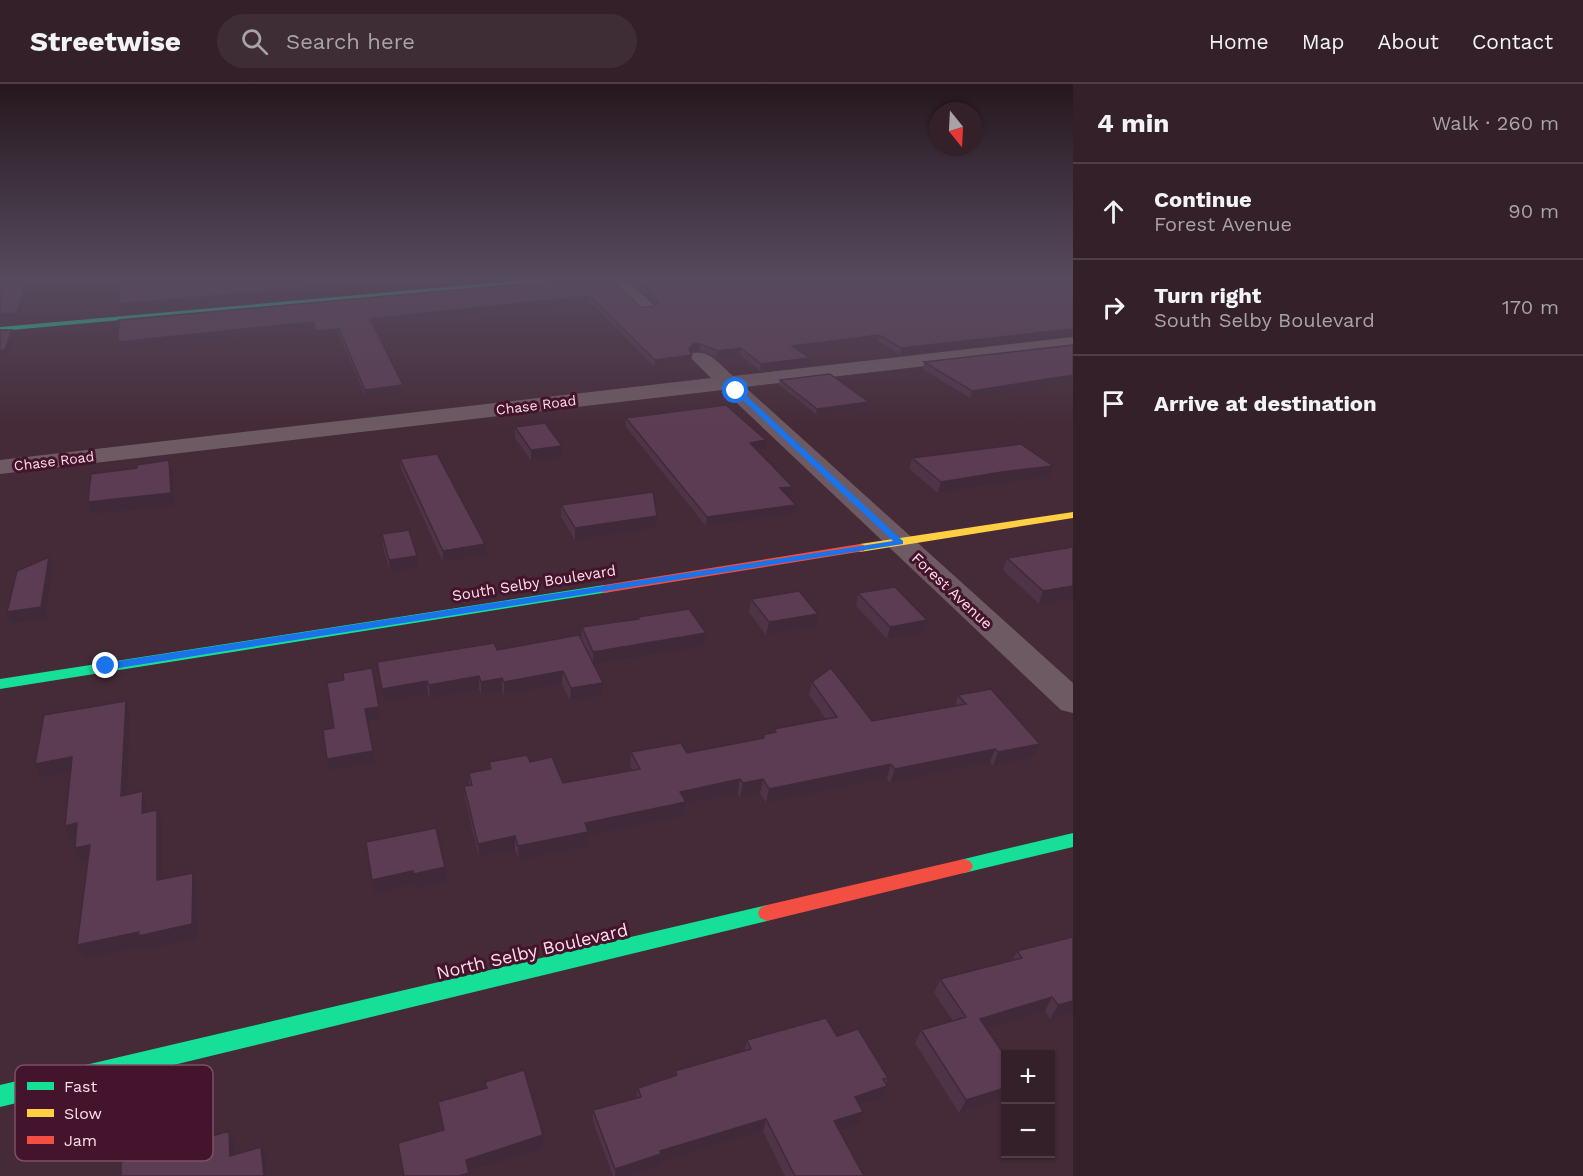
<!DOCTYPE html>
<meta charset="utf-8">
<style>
:root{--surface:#342029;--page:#3f2d35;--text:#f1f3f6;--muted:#a9a3a8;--line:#4e3e46}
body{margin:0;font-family:"Work Sans",sans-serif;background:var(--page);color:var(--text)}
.controls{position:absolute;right:18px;bottom:18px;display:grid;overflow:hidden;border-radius:0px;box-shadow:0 2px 4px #0004}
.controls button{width:54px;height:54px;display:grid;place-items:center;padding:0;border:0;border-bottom:2px solid var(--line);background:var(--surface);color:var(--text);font:30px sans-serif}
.compass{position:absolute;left:929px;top:18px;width:54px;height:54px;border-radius:50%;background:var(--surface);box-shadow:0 2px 4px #0004;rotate:162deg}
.stop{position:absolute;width:18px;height:18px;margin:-14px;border:4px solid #1a73e8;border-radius:50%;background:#fff}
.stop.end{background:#1a73e8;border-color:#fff;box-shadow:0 2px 6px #0008}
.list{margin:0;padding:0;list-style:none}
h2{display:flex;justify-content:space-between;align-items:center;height:78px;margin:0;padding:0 24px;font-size:26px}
h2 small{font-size:20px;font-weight:400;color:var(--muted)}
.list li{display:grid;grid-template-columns:39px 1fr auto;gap:18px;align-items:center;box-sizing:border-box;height:96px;padding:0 24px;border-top:2px solid var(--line)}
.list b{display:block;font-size:22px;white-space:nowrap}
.list p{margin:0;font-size:20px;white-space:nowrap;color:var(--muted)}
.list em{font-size:20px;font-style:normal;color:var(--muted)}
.icon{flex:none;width:33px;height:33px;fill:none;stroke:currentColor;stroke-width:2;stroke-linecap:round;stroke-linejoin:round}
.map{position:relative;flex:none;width:1073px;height:1092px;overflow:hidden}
header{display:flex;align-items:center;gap:36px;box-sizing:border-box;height:84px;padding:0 30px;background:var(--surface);border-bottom:2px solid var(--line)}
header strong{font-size:28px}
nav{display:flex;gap:33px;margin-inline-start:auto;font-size:21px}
.search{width:420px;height:54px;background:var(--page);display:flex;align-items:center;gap:15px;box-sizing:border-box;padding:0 21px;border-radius:33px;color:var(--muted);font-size:22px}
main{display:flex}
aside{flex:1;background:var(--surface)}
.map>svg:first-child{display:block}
</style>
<header>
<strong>Streetwise</strong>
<div class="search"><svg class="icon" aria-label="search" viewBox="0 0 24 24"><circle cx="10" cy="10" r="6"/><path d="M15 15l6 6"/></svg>Search here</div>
<nav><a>Home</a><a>Map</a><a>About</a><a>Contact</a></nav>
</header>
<main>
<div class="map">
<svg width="1073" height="1092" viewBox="0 0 1073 1092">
<rect width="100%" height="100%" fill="#452a37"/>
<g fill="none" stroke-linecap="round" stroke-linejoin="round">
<path fill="#6e5a62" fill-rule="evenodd" d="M606,194H624L656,223L653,227H641Z
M1073,253V265L745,303L1073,599V629L1061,626L723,306L0,390V376L711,294L690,273L693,269C710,265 721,282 733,292Z"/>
<path fill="#16e098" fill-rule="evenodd" d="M549,194H581L0,247V243Z
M604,501L610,505L609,508L0,605V595Z
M1073,749V763L964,789L958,787L955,782L958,777L964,775Z
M767,821L774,824L776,829L774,834L767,837L0,1023V1001Z"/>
<path fill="#ffcf43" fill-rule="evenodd" d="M1073,428V434L860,468L854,464L860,460Z"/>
<path fill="#f24e42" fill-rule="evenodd" d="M860,460L864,461L866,464L864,467L604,509L598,505L604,501Z
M964,775L970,777L973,782L970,787L964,789L767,837L760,834L758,829L760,824L767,821Z"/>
</g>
<path fill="#4f3447" d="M628,194H1073L900,271L878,257L800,267L810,274L809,281L760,287L740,271L717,274L699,266L693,267L691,269V277L654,282L590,218L373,241L404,308L366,313L339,251L318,254L314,244L120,265L118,258L578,195L640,223H653L656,220Z
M1073,261L970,314L923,285L924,278Z
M780,296L867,323L816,330L779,301Z
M626,334L765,365L757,366L793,403L792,412H787L794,430L706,442L626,343Z
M515,343L562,373L531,377L515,354Z
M912,374L1049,393L999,399L938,409L909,385Z
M400,375L485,460L486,471L443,478L401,385Z
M561,421L656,444L575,456L561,433Z
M382,450L417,472L418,484L390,488L383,462Z
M1073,463L1039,520L1003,486L1007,474Z
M858,509L927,536L924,549L887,555L856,522Z
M751,515L816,542L766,551L749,528Z
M638,533L706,549L704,562L594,581L603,612L570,617L562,600L504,611L502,607L481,611L479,605L430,615L428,610L384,618L377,578L497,566L581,556L582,543L637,535Z
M812,598L872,637L955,622L958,611L1040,660L1034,673L993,682L990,678L890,699L887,694L766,719L760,709L740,713L738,709L686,720L684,732L588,752V762L519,776L515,765L479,773L465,715L464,702L469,701V689L489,685V678H530L563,699L632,686L630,682L631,668L687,669L762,655L763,651L773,649L774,645L826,635L809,611Z
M1073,853V929L1050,935L1045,927L986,944L1005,972V1015L959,1029L915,959L921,946L953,937L934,909L940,895L1013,876L1017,867Z
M837,952L888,994L882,1014L860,1022L859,1040L839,1046L864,1092H785L763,1047L660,1078V1082L628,1092H613L593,1038V1026L636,1014L638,1004L674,992L675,987L744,967L747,956Z
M485,998L543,1051V1064L468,1088L443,1047L438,1018L486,1005Z"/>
<path fill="#402a3a" d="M27,194H31L19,235L0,237V230Z
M116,194H121L122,199H117Z
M417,194H483L121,226L119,220Z
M590,212V218L370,241V235Z
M313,238L314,244L120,265L118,258Z
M339,245V251L318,254L317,247Z
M1073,245V251L900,271L901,264Z
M12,246L14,252L8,272L0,273V266Z
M879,251L878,257L791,268L792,262Z
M693,260H700L699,266L693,267L689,271H692L691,277L654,282L655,276L689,265Z
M741,264L740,271L717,274L718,267Z
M810,274L809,281L760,287L761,280Z
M1073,291V298L970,314L972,307Z
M403,301L404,308L366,313L365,306Z
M869,318L867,323L816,330L817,325Z
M766,356L765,365L748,367L750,359Z
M562,362V373L531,377V366Z
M169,376L172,388L174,421L92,430L88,418Z
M1053,382L1049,393L999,399L938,409L941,398L1002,388Z
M793,403L792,412L778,413L780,404Z
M796,421L794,430L706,442L707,433Z
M657,432L656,444L575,456V444Z
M485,460L486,471L443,478V467Z
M417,472L418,484L390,488L389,476Z
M49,473L53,484L45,534L11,539L7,528Z
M1073,502V514L1039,520L1043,507Z
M818,530L816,542L766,551L769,538Z
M927,536L924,549L887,555L890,543Z
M706,549L704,562L593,581V568Z
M563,587L562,600L504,611V598Z
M479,592V605L430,615L429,601Z
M502,594V607L481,611V598Z
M427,597L428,610L384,618L382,605Z
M603,599V612L570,617L571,604Z
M126,617L130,630L126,725L121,712Z
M379,623L381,634L367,636L365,625Z
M1040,660L1034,673L993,682L998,668Z
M995,665L990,678L890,699L895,685Z
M373,667L374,678L329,686L327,675Z
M72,673L77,687L40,693L35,680Z
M891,680L887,694L766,719L769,705Z
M740,695L738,709L686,720L684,732L588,752V762L519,776L518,762L680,708Z
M763,695L760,709L740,713L743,699Z
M143,707L147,721V743L142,729Z
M157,726L162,740V810L157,796Z
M77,739L83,753L71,756L65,742Z
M515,752V765L479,773L478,760Z
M90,761L95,775L81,778L75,764Z
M445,783L446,797L415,804L414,790Z
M413,787L415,800L374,809L372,796Z
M193,789L197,803V854L143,866L142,862L83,875L77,861Z
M1052,913L1045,927L973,948L980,935Z
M1073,917V929L1050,935L1058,921Z
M887,1002L882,1014L850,1025L855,1013Z
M1005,1004V1015L959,1029L966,1016Z
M863,1028L859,1040L830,1049L834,1037Z
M766,1035L763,1047L660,1078V1082L628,1092H615V1085L660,1067Z
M229,1047L234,1060L235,1085L230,1072Z
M543,1051V1064L467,1088L466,1076Z
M261,1063L266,1076L267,1092H264Z"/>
<path fill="#5c3c53" stroke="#402a3a" stroke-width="1.5" d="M0,194H27L17,229L0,230Z
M120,194H417L119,220Z
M580,194H609L640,223H653L659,217L634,194H1073V245L901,264L879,251L792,262L810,274L761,280L741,264L718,267L700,260H693L689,265L692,271L655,276L590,212L370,235L403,301L365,306L339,245L317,247L313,238L118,258L119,236L578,195Z
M0,246H12L5,266H0Z
M1073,261V291L972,307L924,278Z
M830,290L869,318L817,325L780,296Z
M726,321L766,356L750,359L793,403L780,404L796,421L707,433L626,334Z
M545,339L562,362L531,366L515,343Z
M1021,360L1053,382L1002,388L941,398L912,374Z
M437,370L485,460L443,467L400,375Z
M169,376L171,409L88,418L91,390L137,384V381Z
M653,408L657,432L575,444L561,421Z
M409,446L417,472L389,476L382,450Z
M1073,463V502L1043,507L1007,474Z
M49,473L41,523L7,528L17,487Z
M895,503L927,536L890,543L858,509Z
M799,507L818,530L769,538L751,515Z
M689,525L706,549L593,568L582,543L639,535L638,533Z
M579,551L603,599L571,604L563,587L504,598L502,594L481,598L479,592L429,601L427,597L382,605L377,578L494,559L497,566Z
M372,584L379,623L365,625L373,667L327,675L323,646L334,644L327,599L344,596L343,589Z
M831,584L872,637L966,620L958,611L991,605L1040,660L998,668L995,665L895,685L891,680L769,705L763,695L743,699L740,695L680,708L686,718L585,739L588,748L518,762L515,752L478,760L464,702L472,701L469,689L491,685L489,678L527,671L530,678L552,673L563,699L640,685L631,668L681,659L687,669L764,654L763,651L776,648L774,645L837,633L812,598Z
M126,617L121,712L143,707L142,729L157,726V796L193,789L192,840L138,852L139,848L77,861L90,761L75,764L77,739L65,742L72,673L35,680L44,631Z
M436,744L445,783L414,790L413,787L372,796L366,758Z
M1073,853V917L1058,921L1052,913L980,935L1005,972V1004L966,1016L921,946L966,933L940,895L1022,874L1017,867Z
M826,934L837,952L858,945L888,994L883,995L887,1002L855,1013L863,1028L834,1037L864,1092H795L766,1035L660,1067L661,1070L615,1085L593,1026L641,1013L638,1004L677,991L675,987L751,965L747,956Z
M524,986L543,1051L466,1076L469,1089L459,1092H404L398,1059L444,1046L438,1018L487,1004L485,998Z
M229,1047L230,1072L261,1063L264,1092H121V1078Z"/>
<linearGradient id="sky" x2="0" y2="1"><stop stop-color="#26171e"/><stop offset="0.56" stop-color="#564a5e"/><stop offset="1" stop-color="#564a5e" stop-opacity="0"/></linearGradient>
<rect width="1073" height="347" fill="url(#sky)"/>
<path fill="#1a73e8" d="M734,305H739L903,457V460L106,586L101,582L106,579L893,457L734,308Z"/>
<g text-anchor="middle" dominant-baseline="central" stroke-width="6" stroke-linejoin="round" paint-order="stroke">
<g font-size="14" fill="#feddea" stroke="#44142c">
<text transform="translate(536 321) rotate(-7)">Chase Road</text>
<text transform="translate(54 377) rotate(-7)">Chase Road</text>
</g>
<g font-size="15" fill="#feddea" stroke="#44142c">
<text transform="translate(534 499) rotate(-9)">South Selby Boulevard</text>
<text transform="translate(952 507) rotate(43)">Forest Avenue</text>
</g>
<g font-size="18" fill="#feddea" stroke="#44142c">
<text transform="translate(532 867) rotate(-13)">North Selby Boulevard</text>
</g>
</g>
<rect x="15" y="981" width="198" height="96" rx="9" fill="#44142c" stroke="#7c5065" stroke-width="1.5"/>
<rect x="27" y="998" width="27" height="8" fill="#16e098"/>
<rect x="27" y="1025" width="27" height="8" fill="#ffcf43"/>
<rect x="27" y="1052" width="27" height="8" fill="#f24e42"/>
<g font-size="16" fill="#feddea">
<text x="64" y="1008">Fast</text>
<text x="64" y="1035">Slow</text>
<text x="64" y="1062">Jam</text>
</g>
</svg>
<div class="controls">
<button>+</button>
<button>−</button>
</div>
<svg class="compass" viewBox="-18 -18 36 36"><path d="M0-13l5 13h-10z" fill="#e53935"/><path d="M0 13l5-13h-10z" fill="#a9a3a8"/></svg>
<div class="stop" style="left:736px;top:307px"></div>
<div class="stop end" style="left:106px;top:582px"></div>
</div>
<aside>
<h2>4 min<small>Walk · 260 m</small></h2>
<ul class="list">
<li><svg class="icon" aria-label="ahead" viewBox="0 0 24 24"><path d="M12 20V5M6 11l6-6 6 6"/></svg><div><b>Continue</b><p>Forest Avenue</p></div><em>90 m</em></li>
<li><svg class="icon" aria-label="right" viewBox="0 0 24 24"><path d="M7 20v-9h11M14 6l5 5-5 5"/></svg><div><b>Turn right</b><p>South Selby Boulevard</p></div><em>170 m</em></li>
<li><svg class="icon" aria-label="arrive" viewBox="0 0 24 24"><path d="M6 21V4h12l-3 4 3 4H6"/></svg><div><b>Arrive at destination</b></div></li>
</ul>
</aside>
</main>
